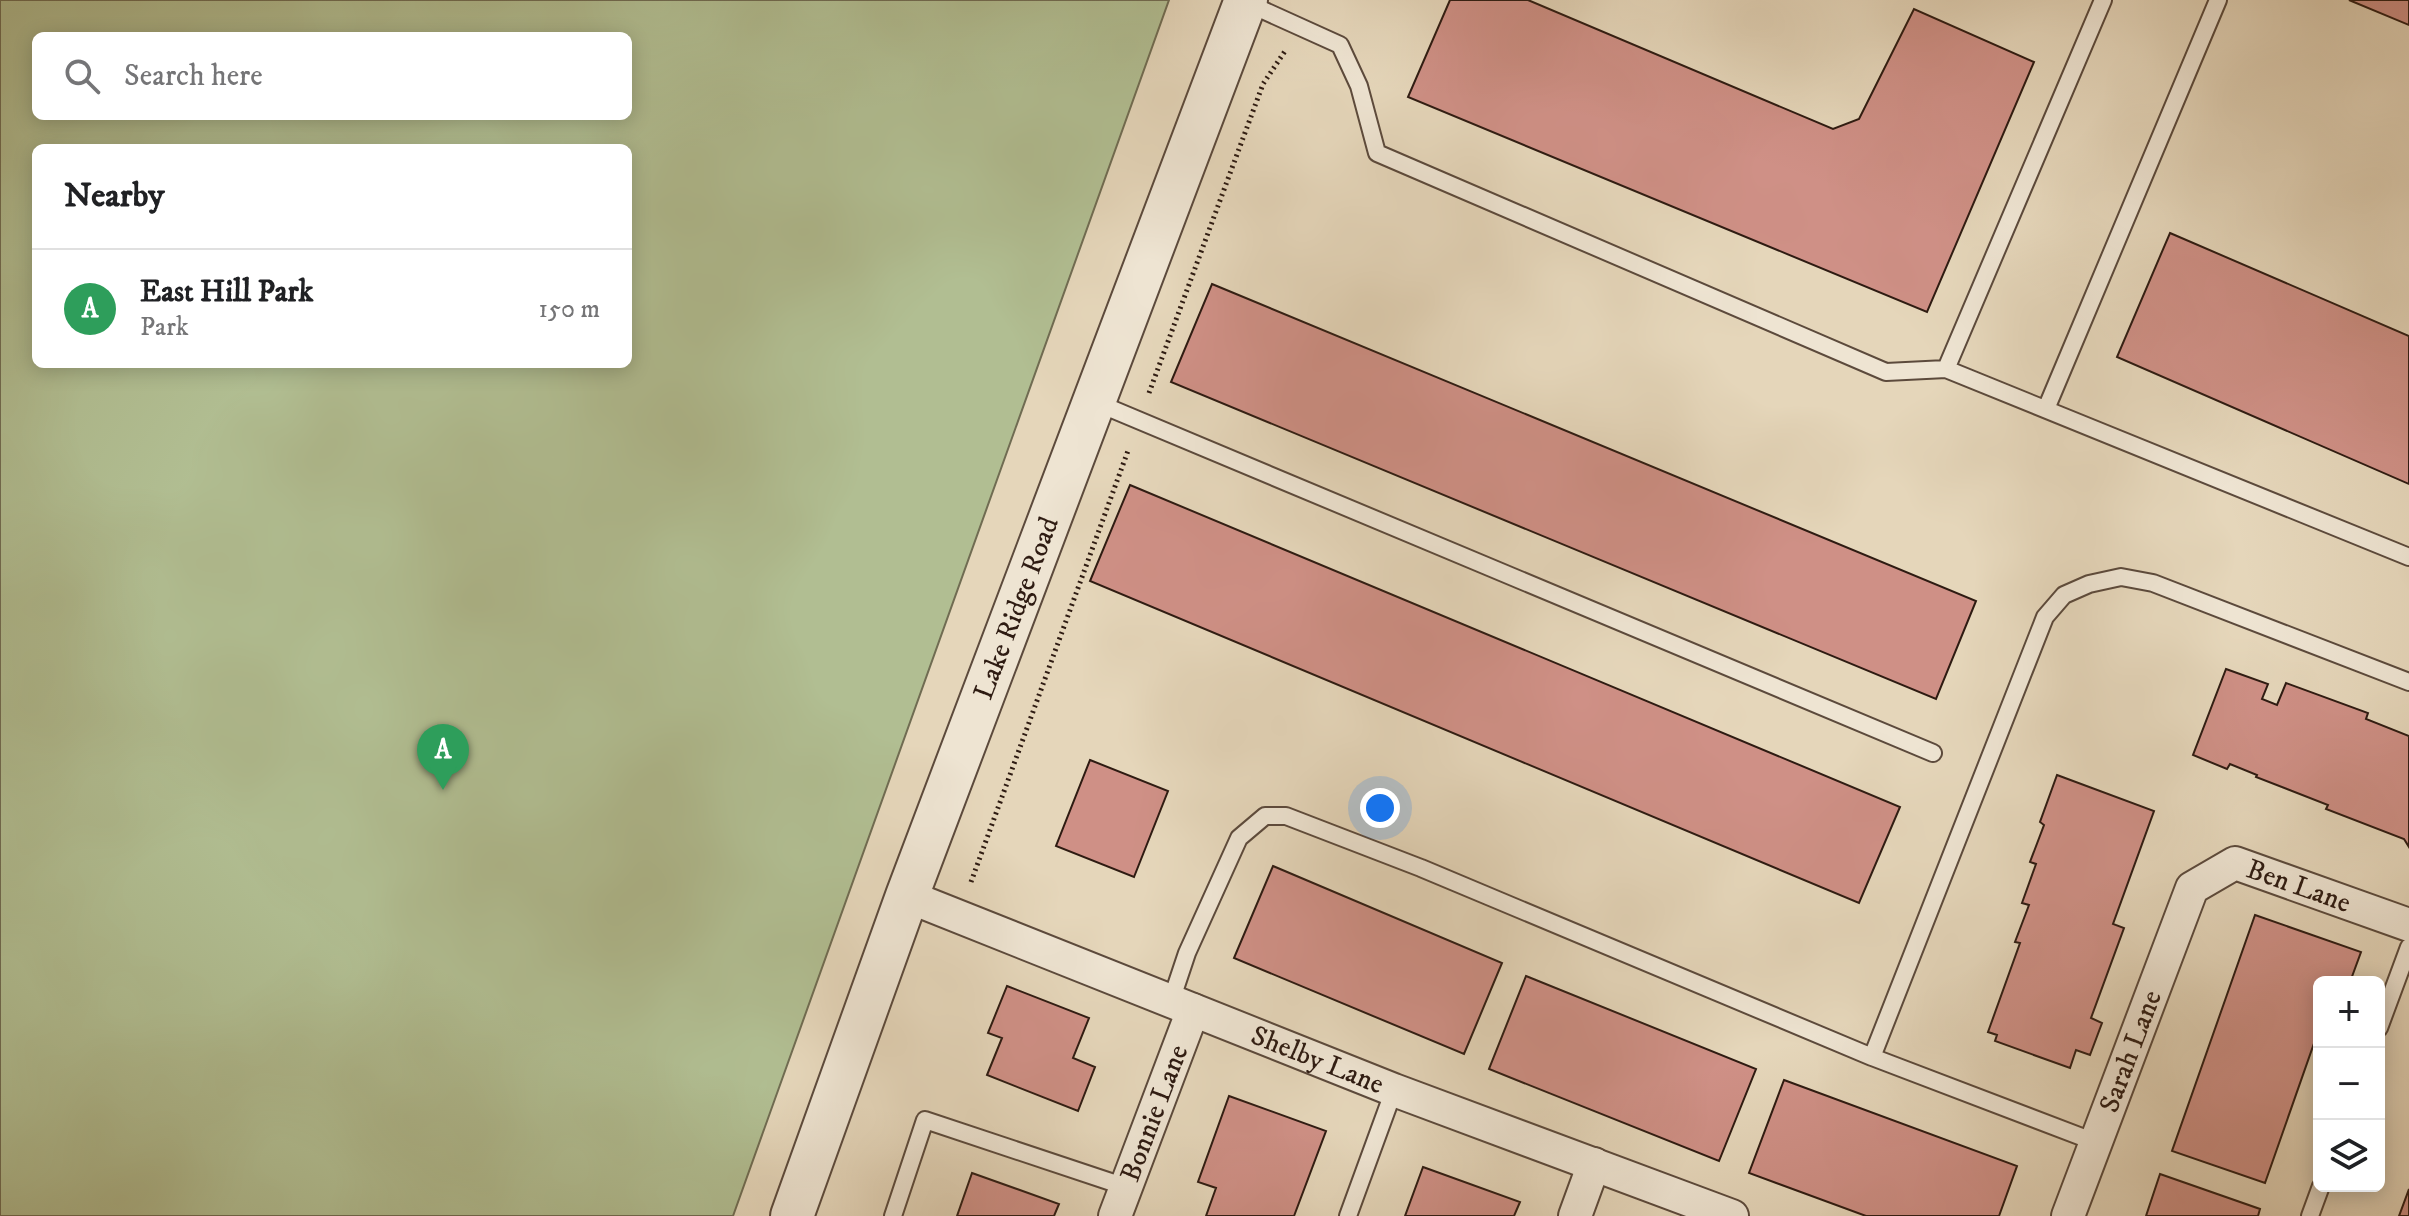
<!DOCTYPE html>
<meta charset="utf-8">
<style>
:root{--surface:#fff;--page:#f2f2f2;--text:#202124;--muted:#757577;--line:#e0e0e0;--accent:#0f766e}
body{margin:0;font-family:"IM FELL DW Pica",serif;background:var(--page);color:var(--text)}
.controls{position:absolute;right:24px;bottom:24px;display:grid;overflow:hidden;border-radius:12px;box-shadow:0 4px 20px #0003}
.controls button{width:72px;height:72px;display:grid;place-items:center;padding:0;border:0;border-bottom:2px solid var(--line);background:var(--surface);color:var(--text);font:40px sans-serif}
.you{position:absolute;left:1380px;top:808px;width:28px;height:28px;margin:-20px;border:6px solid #fff;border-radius:50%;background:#1a73e8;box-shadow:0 0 0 12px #1a73e833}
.badge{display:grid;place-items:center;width:52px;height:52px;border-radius:50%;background:var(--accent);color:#fff;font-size:26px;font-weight:700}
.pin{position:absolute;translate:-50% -66px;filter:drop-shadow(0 2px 4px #0008)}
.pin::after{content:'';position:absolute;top:42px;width:28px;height:24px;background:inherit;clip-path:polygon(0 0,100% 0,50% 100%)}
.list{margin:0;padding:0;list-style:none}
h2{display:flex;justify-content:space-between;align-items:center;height:104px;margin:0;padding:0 32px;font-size:34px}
h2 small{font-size:26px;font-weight:400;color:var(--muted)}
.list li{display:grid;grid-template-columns:52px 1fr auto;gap:24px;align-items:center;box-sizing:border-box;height:120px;padding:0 32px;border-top:2px solid var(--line)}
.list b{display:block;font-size:30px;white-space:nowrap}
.list p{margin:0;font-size:26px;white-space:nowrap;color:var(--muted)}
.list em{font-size:26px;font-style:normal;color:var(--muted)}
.icon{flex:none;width:44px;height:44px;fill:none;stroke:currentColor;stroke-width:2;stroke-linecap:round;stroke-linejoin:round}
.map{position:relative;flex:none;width:2409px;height:1216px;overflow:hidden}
.search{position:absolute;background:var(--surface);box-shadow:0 4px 20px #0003;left:32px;top:32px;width:600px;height:88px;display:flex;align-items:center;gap:20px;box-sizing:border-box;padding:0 28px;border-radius:12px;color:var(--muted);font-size:30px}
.panel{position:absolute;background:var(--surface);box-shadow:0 4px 20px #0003;left:32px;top:144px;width:600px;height:224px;border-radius:12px}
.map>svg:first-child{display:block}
</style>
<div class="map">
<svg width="2409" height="1216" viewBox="0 0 2409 1216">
<rect width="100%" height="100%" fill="#e5d6ba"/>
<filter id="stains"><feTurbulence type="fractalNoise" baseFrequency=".0025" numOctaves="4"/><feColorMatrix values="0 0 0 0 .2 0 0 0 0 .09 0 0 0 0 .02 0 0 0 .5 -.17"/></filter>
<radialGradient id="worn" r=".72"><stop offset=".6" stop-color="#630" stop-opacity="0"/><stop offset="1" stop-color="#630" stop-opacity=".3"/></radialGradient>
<path fill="#b1be92" stroke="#706c52" stroke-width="2" fill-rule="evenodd" d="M0,0H1169L733,1216H0ZM36,36H628V116H36ZM36,148H628V364H36Z"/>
<path fill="#cf9086" stroke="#2e1b12" stroke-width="2" d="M1450,0H1528L1833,129L1859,119L1914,9L2034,62L1927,312L1408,97Z
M2349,0H2409V25Z
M2170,233L2409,336V484L2117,357Z
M1212,284L1976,601L1936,699L1171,382Z
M1130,485L1900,807L1859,903L1090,581Z
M2226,669L2268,684L2262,699L2277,705L2286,683L2368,713L2366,719L2409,736V847L2404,839L2326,809L2328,805L2256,777L2257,775L2230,764L2227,769L2193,755Z
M1090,760L1168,791L1134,877L1056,846Z
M2057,775L2154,811L2113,924L2124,928L2091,1018L2102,1023L2090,1055L2076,1050L2070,1068L1995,1041L1997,1035L1988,1032L2020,943L2015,942L2029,905L2022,903L2036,864L2030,862L2044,825L2040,822Z
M1273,866L1502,963L1464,1054L1234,958Z
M2255,915L2361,952L2350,982H2319V1029L2265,1183L2172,1151Z
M1526,976L1756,1069L1719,1161L1489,1069Z
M1007,986L1089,1018L1073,1058L1095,1067L1078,1111L987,1075L1002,1038L988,1033Z
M1784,1080L2017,1166L1999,1216H1866L1749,1173Z
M1229,1096L1326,1131L1294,1216H1206L1216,1188L1198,1182Z
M1423,1167L1520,1202L1514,1216H1405Z
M972,1173L1059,1204L1054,1216H957Z
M2160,1174L2260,1209L2258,1216H2146Z
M2409,1189V1216H2399Z"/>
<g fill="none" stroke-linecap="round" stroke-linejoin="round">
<g stroke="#5c4a3c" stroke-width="20">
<path id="service" d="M1247,3L1340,45L1359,86L1377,153L1886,372L1946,369L2409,557
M1946,369L2103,0
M1095,402L1933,753
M2046,409L2218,0
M1171,1001L1187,953L1239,838L1265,816H1286L1421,868L1872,1057
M2379,1028L2409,947
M2095,1142L1872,1057L2045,617L2064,595L2089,584L2121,577L2153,583L2409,682
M893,1216L925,1120L1126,1187
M1348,1216L1394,1090
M2310,1216L2321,1186"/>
</g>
<g stroke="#5c4a3c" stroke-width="36">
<g id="minor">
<path id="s1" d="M907,896L1394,1090L1732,1216"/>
<path id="s2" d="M1115,1216L1193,1010"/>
<path d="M1575,1216L1594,1164"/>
<path id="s3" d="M2068,1216L2192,888L2235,863L2409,925"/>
</g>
</g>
<g stroke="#5c4a3c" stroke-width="46">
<g id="tertiary">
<path id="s4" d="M792,1216L907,896L1246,0"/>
</g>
</g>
<path stroke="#2e1b12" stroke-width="5" stroke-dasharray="2 4" stroke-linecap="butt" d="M1149,393L1263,84L1285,51
M971,882L1129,448"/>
<use href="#service" stroke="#eee4d2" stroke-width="16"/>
<use href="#minor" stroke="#eee4d2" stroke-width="32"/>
<use href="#tertiary" stroke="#eee4d2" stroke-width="42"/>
</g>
<g text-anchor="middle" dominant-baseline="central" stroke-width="7" stroke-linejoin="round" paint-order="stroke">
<g font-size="28" fill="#2e1b12" stroke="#eee4d2">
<text stroke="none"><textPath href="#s4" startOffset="648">Lake Ridge Road</textPath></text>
<text stroke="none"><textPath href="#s3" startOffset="468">Ben Lane</textPath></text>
<text stroke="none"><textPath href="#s3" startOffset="176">Sarah Lane</textPath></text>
<text stroke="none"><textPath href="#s1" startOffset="442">Shelby Lane</textPath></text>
<text stroke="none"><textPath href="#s2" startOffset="110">Bonnie Lane</textPath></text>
</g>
</g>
<rect width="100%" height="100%" filter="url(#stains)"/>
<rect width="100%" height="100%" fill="url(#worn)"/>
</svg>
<div class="controls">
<button>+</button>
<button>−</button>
<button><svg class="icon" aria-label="layers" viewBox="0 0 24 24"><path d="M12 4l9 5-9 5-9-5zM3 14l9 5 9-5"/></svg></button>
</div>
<div class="you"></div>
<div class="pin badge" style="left:443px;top:790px;background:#2e9e5b">A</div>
<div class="search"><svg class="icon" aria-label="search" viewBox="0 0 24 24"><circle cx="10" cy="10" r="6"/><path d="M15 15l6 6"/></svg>Search here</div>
<section class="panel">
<h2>Nearby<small></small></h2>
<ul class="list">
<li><span class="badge" style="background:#2e9e5b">A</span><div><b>East Hill Park</b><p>Park</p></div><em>150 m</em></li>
</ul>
</section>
</div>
